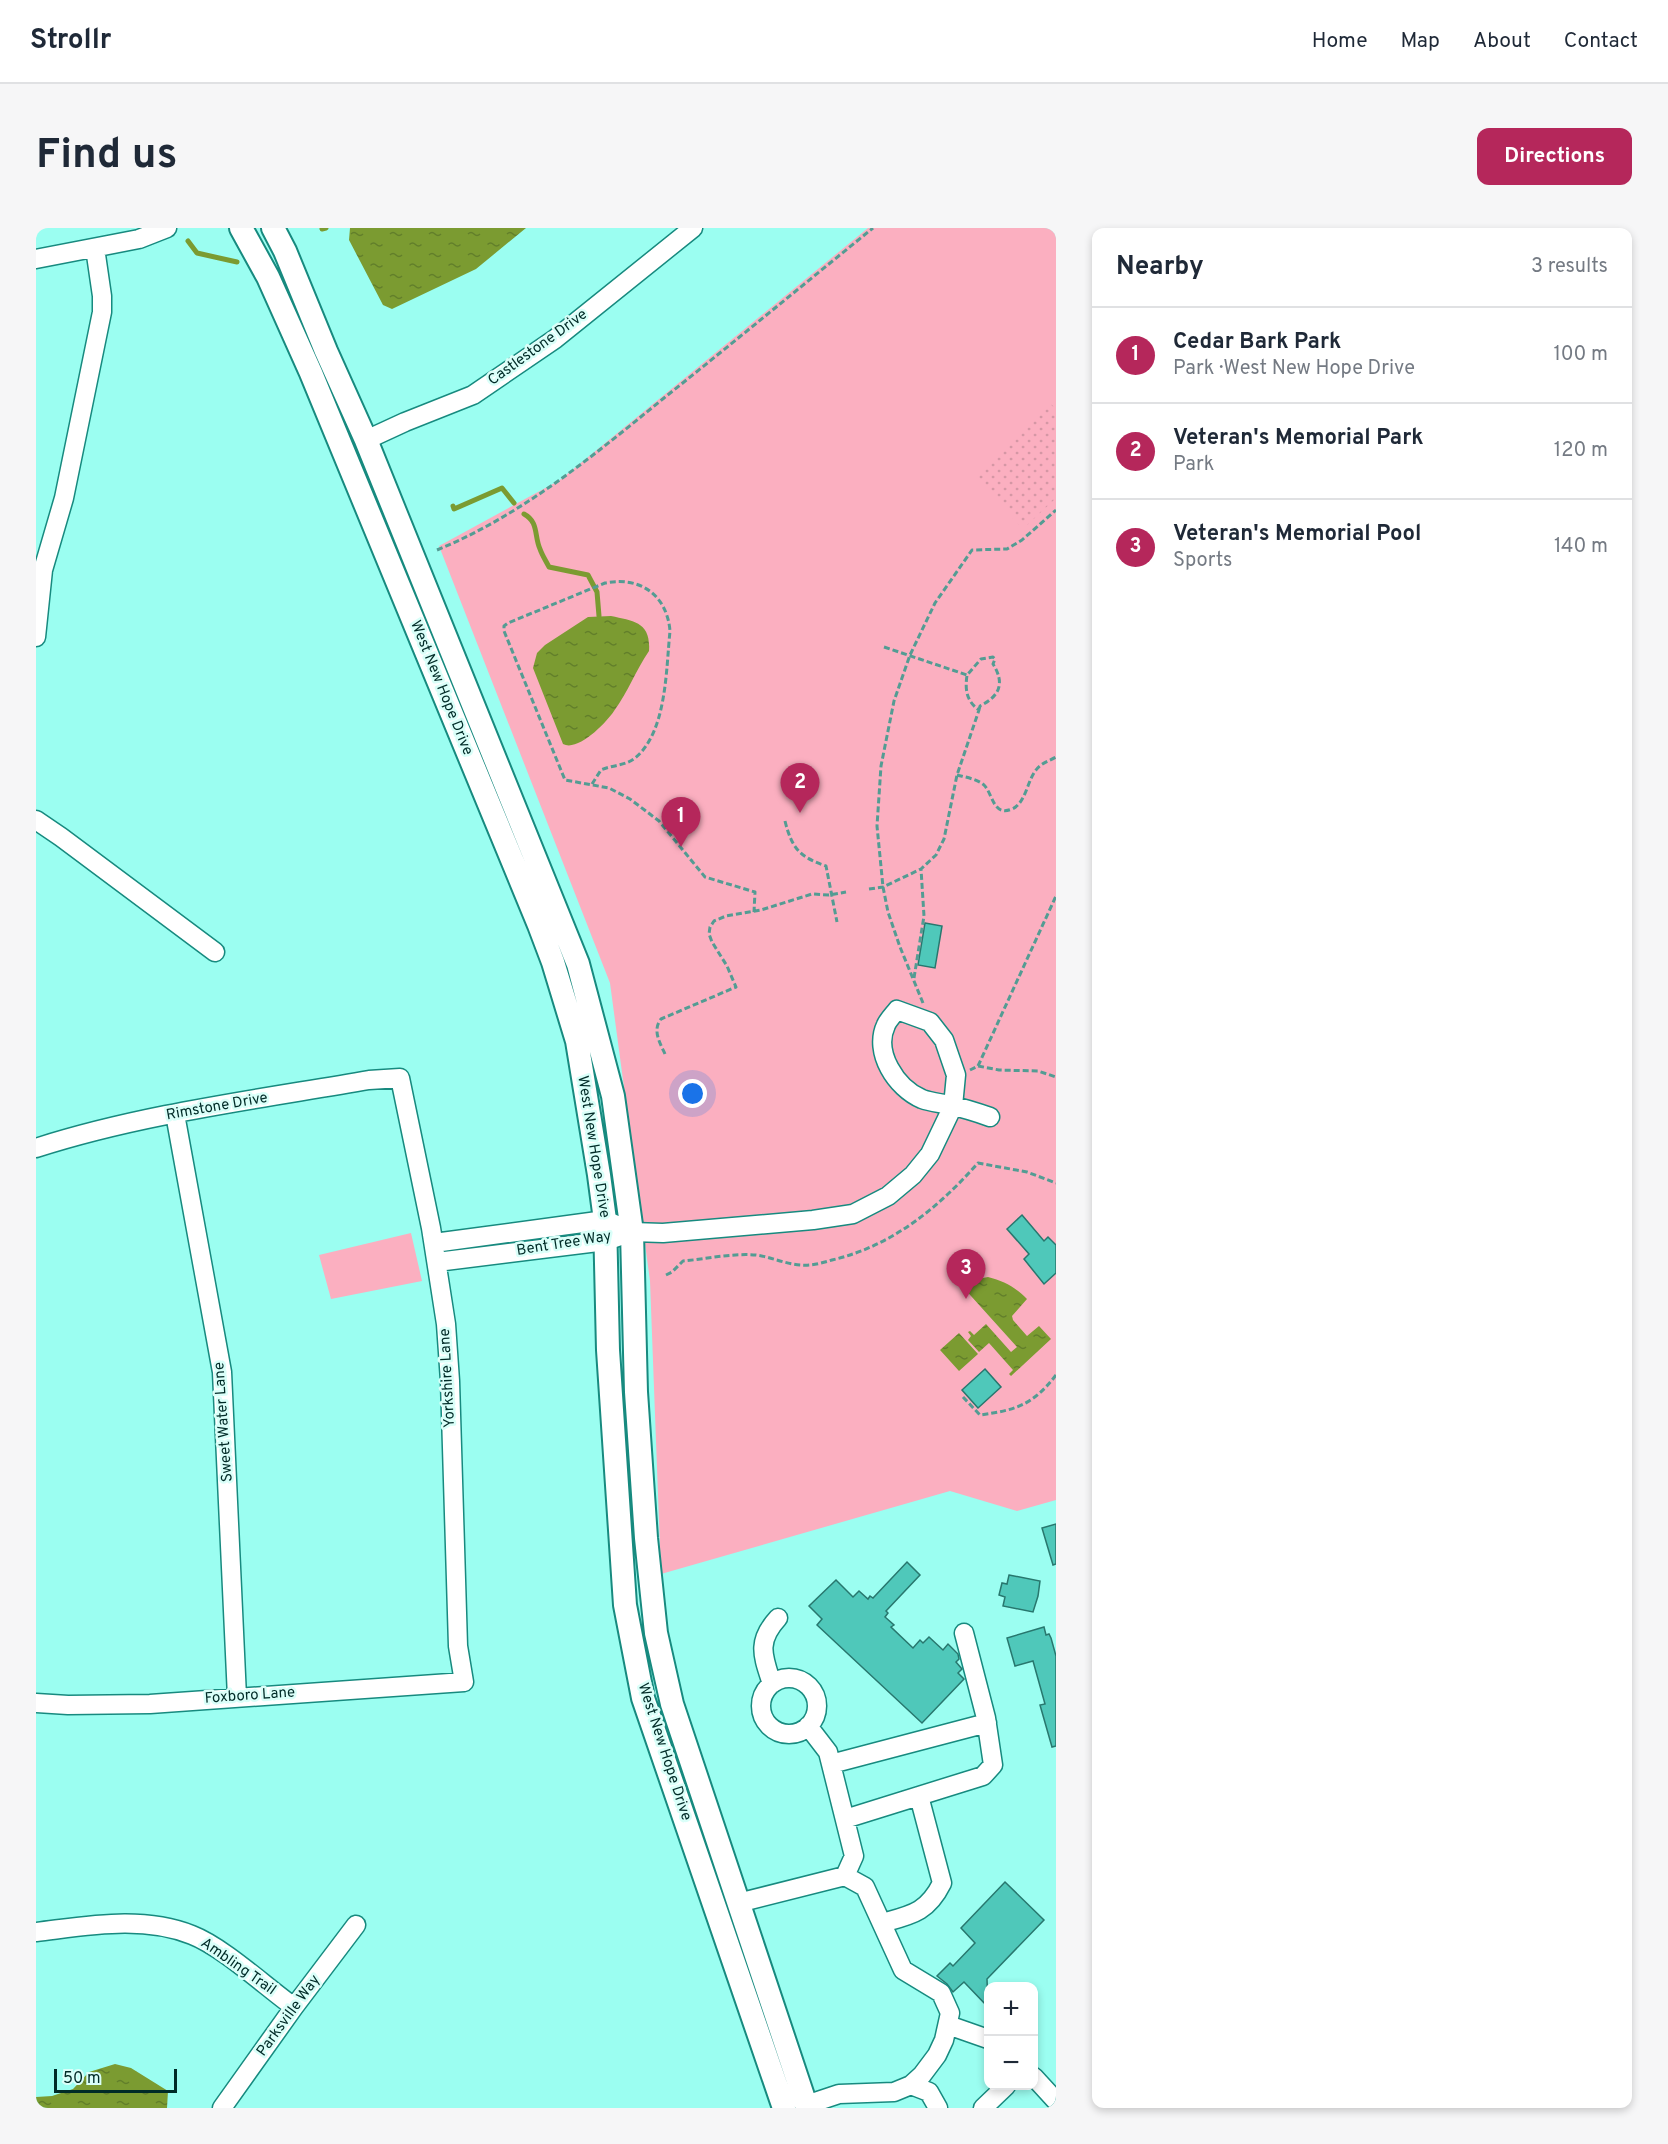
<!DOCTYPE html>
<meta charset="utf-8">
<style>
:root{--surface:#fff;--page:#f6f6f7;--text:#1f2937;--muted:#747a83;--line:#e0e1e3;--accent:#b5275b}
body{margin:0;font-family:Overpass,sans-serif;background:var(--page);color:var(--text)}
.controls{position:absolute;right:18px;bottom:18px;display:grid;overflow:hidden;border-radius:12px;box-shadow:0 3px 9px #0003}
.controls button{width:54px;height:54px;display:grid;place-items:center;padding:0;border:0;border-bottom:2px solid var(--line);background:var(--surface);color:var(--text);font:30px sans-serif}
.scale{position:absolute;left:18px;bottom:15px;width:123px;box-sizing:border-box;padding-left:6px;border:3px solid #002b27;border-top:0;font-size:16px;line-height:21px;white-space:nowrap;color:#002b27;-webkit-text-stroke:4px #dafff9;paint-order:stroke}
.you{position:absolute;left:657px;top:866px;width:21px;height:21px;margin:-15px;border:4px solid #fff;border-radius:50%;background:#1a73e8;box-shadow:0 0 0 9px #1a73e833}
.badge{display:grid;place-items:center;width:39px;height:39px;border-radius:50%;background:var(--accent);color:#fff;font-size:20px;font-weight:700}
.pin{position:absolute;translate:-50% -50px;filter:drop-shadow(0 2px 3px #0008)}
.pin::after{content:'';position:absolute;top:32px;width:21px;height:18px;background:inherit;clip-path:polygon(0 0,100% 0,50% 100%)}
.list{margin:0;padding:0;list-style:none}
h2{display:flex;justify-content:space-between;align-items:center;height:78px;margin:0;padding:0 24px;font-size:26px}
h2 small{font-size:20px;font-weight:400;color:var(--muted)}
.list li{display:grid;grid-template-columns:39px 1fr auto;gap:18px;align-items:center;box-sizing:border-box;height:96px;padding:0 24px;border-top:2px solid var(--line)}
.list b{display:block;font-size:22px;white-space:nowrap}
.list p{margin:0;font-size:20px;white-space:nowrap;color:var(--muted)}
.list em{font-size:20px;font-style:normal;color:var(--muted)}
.map{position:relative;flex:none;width:1020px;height:1880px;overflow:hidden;border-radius:12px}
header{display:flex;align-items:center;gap:36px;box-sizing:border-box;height:84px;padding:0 30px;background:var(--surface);border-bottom:2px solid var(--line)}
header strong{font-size:28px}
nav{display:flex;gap:33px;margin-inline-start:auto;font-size:21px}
.intro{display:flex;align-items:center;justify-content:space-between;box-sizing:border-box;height:144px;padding:0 36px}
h1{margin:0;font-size:42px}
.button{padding:15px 27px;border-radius:12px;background:var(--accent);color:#fff;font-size:21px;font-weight:700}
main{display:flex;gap:36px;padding:0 36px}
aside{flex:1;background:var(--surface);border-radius:12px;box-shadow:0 3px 9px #0003}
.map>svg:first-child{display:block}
</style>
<header>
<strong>Strollr</strong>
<nav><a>Home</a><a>Map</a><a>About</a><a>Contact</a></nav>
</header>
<div class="intro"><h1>Find us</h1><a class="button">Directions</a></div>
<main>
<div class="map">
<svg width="1020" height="1880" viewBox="0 0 1020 1880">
<defs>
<pattern id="garden-dots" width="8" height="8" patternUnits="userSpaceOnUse" patternTransform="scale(1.5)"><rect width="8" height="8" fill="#fbafc0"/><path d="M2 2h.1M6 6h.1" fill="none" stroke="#d597a5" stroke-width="1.8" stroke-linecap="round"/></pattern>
<pattern id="water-ripples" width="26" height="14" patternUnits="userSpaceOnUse" patternTransform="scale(1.5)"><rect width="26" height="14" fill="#7b9b31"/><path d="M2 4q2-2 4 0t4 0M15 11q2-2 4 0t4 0" fill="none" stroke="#627f2a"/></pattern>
</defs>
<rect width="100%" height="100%" fill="#9bfef1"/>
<path fill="#fbafc0" d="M832,0H1020V1272L981,1283L914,1263L625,1346L614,1053L574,755L403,318L524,252Z
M375,1005L386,1053L295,1071L283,1027Z"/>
<path fill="url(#garden-dots)" d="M1015,176L1020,181V270L987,301L938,249Z"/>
<path fill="url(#water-ripples)" d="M314,0H490L440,41L356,81L347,77L313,12Z
M575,388C598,393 615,394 613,423C600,442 592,464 578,483C570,495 542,524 527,516L497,440L501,425L509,417L552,389Z
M952,1049C968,1053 979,1059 991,1071L976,1088L977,1092L991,1108L1003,1098L1015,1111L975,1148L973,1146L977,1142L953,1115L943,1124L932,1112L935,1108L932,1104L934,1103L938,1107L950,1096L975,1124L981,1119L926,1058L932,1053Z
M923,1105L942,1126L923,1143L904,1122Z
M79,1836L95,1840L132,1863L131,1880H0V1869L16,1868L37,1861L53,1844Z"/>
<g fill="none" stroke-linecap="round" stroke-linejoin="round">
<path stroke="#7b9b31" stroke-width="5" d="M286,1L290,0
M152,13L161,25L201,34
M417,278L418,281L466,260L478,275
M488,286C503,294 498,308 504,321C506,327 510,333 513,339L552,347L561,364L563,388"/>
</g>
<path fill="#4fc8ba" stroke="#28776e" stroke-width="1.5" d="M889,695L906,698L899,740L882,737Z
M986,987L1008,1013L1012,1009L1020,1017V1045L1008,1056L988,1031L993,1026L971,1001Z
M949,1141L965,1159L942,1180L926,1162Z
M1020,1296V1336L1017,1337L1006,1300Z
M871,1334L884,1347L850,1383L852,1385L849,1389L858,1397L855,1399L877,1420L884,1412L887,1415L893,1409L907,1422L912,1416L922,1426L923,1431L920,1434L926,1441L922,1445L928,1451L886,1495L781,1397L786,1391L773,1378L800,1352L817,1369L823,1363L832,1371L834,1368L837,1370Z
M973,1347L1004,1353L1002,1368L997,1384L967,1378L969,1369L963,1367L966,1355L971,1356Z
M1008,1399L1010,1407L1013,1406L1015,1410L1020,1428V1518L1016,1519L1004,1477L1009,1476L997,1433L979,1438L971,1410Z
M969,1654L1008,1692L951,1751L952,1779L928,1754L917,1764L911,1756L901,1748L914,1735L917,1738L939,1715L925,1700Z"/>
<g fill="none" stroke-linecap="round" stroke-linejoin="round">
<g stroke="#178a7f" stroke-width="21">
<path id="minor" d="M0,31L103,11L131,0
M330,212L369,194L437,167L519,111L657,0
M0,409L7,342L28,270L66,84V68L59,20
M0,592L25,609L179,724
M139,886L186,1144L201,1469
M0,920C105,886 224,871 333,852L364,850L395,1000L410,1096L414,1153L422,1418L428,1454L114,1476L32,1477L0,1475
M398,1015L569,992L581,997
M401,1034L570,1013L596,1004L627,1005L777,992L817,986L852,968L877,947L894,926L917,878L920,847L908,812L894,794L861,782C857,787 852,792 850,797C837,824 860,860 886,871C894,874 904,875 913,877C927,880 940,884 954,889
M725 1478a28 28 0 1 1 56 0a28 28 0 1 1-56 0Z
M736,1456C727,1428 720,1414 742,1390
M772,1498L792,1524L818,1628L809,1648
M795,1536L951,1495
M809,1591L947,1548L957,1537L950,1490L928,1405
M702,1675L809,1648L829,1659L867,1742L905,1765L914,1785L908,1812L901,1827L886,1847L875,1857L858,1864L803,1866L770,1877
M846,1695C875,1687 891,1685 906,1655L883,1568
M0,1704C51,1698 106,1687 156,1707C187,1719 230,1759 258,1779
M912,1797L952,1811
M998,1849L1020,1873
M875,1857L893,1864L902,1880
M186,1880L258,1779L320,1697
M947,1880L970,1858"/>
</g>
<g stroke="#178a7f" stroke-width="26">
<path id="major" d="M205,0L232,49L275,145L503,697L517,734L541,813L563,947L569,992L572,1122L589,1377L607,1470L748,1880
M237,0L249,23L290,123L330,212L542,736L577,868L596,1004L600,1164L610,1310L620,1405L636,1476L771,1880"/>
</g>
<path stroke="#539c93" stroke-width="3" stroke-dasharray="6 3" stroke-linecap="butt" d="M401,322C486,287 557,228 628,170C698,114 767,57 837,0
M848,419L931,447
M921,547C929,549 941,551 948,557C957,566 957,589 976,581C990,575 991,553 1000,542C1005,535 1013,533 1020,529
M556,556L565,542C576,537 589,538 599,530C631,504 630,441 634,403C631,367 604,348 569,355L472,395L468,398V403L529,552L573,560L594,571L623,593L669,649L719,664L718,684
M749,593C756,621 764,629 790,638L801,694
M833,661L847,659L885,641L900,627L908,611L921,547L943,482C930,473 929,461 931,447L945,431L957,429L959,431L957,436C969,455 964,468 944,478L943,482
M878,750L888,688L885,641
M887,775L864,719L852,684L847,659L841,598L845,538L858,473L874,427L899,375L936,322L971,321L986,312L1020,282
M629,826C624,815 616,802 625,791L700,759L691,738L676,714L673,706L674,699L678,693L690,688L725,682L776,666L793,667L810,664
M942,838L1020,668
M934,842L942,838L963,842L1002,843L1020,849
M630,1047L636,1044L647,1033C670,1031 696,1025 720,1027C735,1029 749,1036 765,1037C775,1038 786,1035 796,1032C856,1018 902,980 942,935L991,944L1020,955
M927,1169L944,1187C980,1182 997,1177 1020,1147"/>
<use href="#minor" stroke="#fff" stroke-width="18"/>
<use href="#major" stroke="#fff" stroke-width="22"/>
</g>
<g text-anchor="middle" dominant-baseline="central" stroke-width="5" stroke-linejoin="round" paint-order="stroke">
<g font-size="15" fill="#002b27" stroke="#dafff9">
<text transform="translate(502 120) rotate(-36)">Castlestone Drive</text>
<text transform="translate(405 460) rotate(68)">West New Hope Drive</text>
<text transform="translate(181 879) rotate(-10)">Rimstone Drive</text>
<text transform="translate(557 919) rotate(81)">West New Hope Drive</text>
<text transform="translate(528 1016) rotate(-9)">Bent Tree Way</text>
<text transform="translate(412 1150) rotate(-93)">Yorkshire Lane</text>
<text transform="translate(188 1194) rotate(-94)">Sweet Water Lane</text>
<text transform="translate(214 1468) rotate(-4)">Foxboro Lane</text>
<text transform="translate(628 1524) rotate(72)">West New Hope Drive</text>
<text transform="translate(202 1739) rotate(35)">Ambling Trail</text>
<text transform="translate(253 1788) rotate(-54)">Parksville Way</text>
</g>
</g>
</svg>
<div class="controls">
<button>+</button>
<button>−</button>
</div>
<div class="scale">50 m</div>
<div class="you"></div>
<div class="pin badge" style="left:645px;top:619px">1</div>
<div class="pin badge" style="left:764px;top:585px">2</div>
<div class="pin badge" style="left:930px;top:1071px">3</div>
</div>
<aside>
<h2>Nearby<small>3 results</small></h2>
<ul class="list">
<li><span class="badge">1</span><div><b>Cedar Bark Park</b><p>Park · West New Hope Drive</p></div><em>100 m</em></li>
<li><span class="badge">2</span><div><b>Veteran's Memorial Park</b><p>Park</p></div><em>120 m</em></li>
<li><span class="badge">3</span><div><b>Veteran's Memorial Pool</b><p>Sports</p></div><em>140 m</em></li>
</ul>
</aside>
</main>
